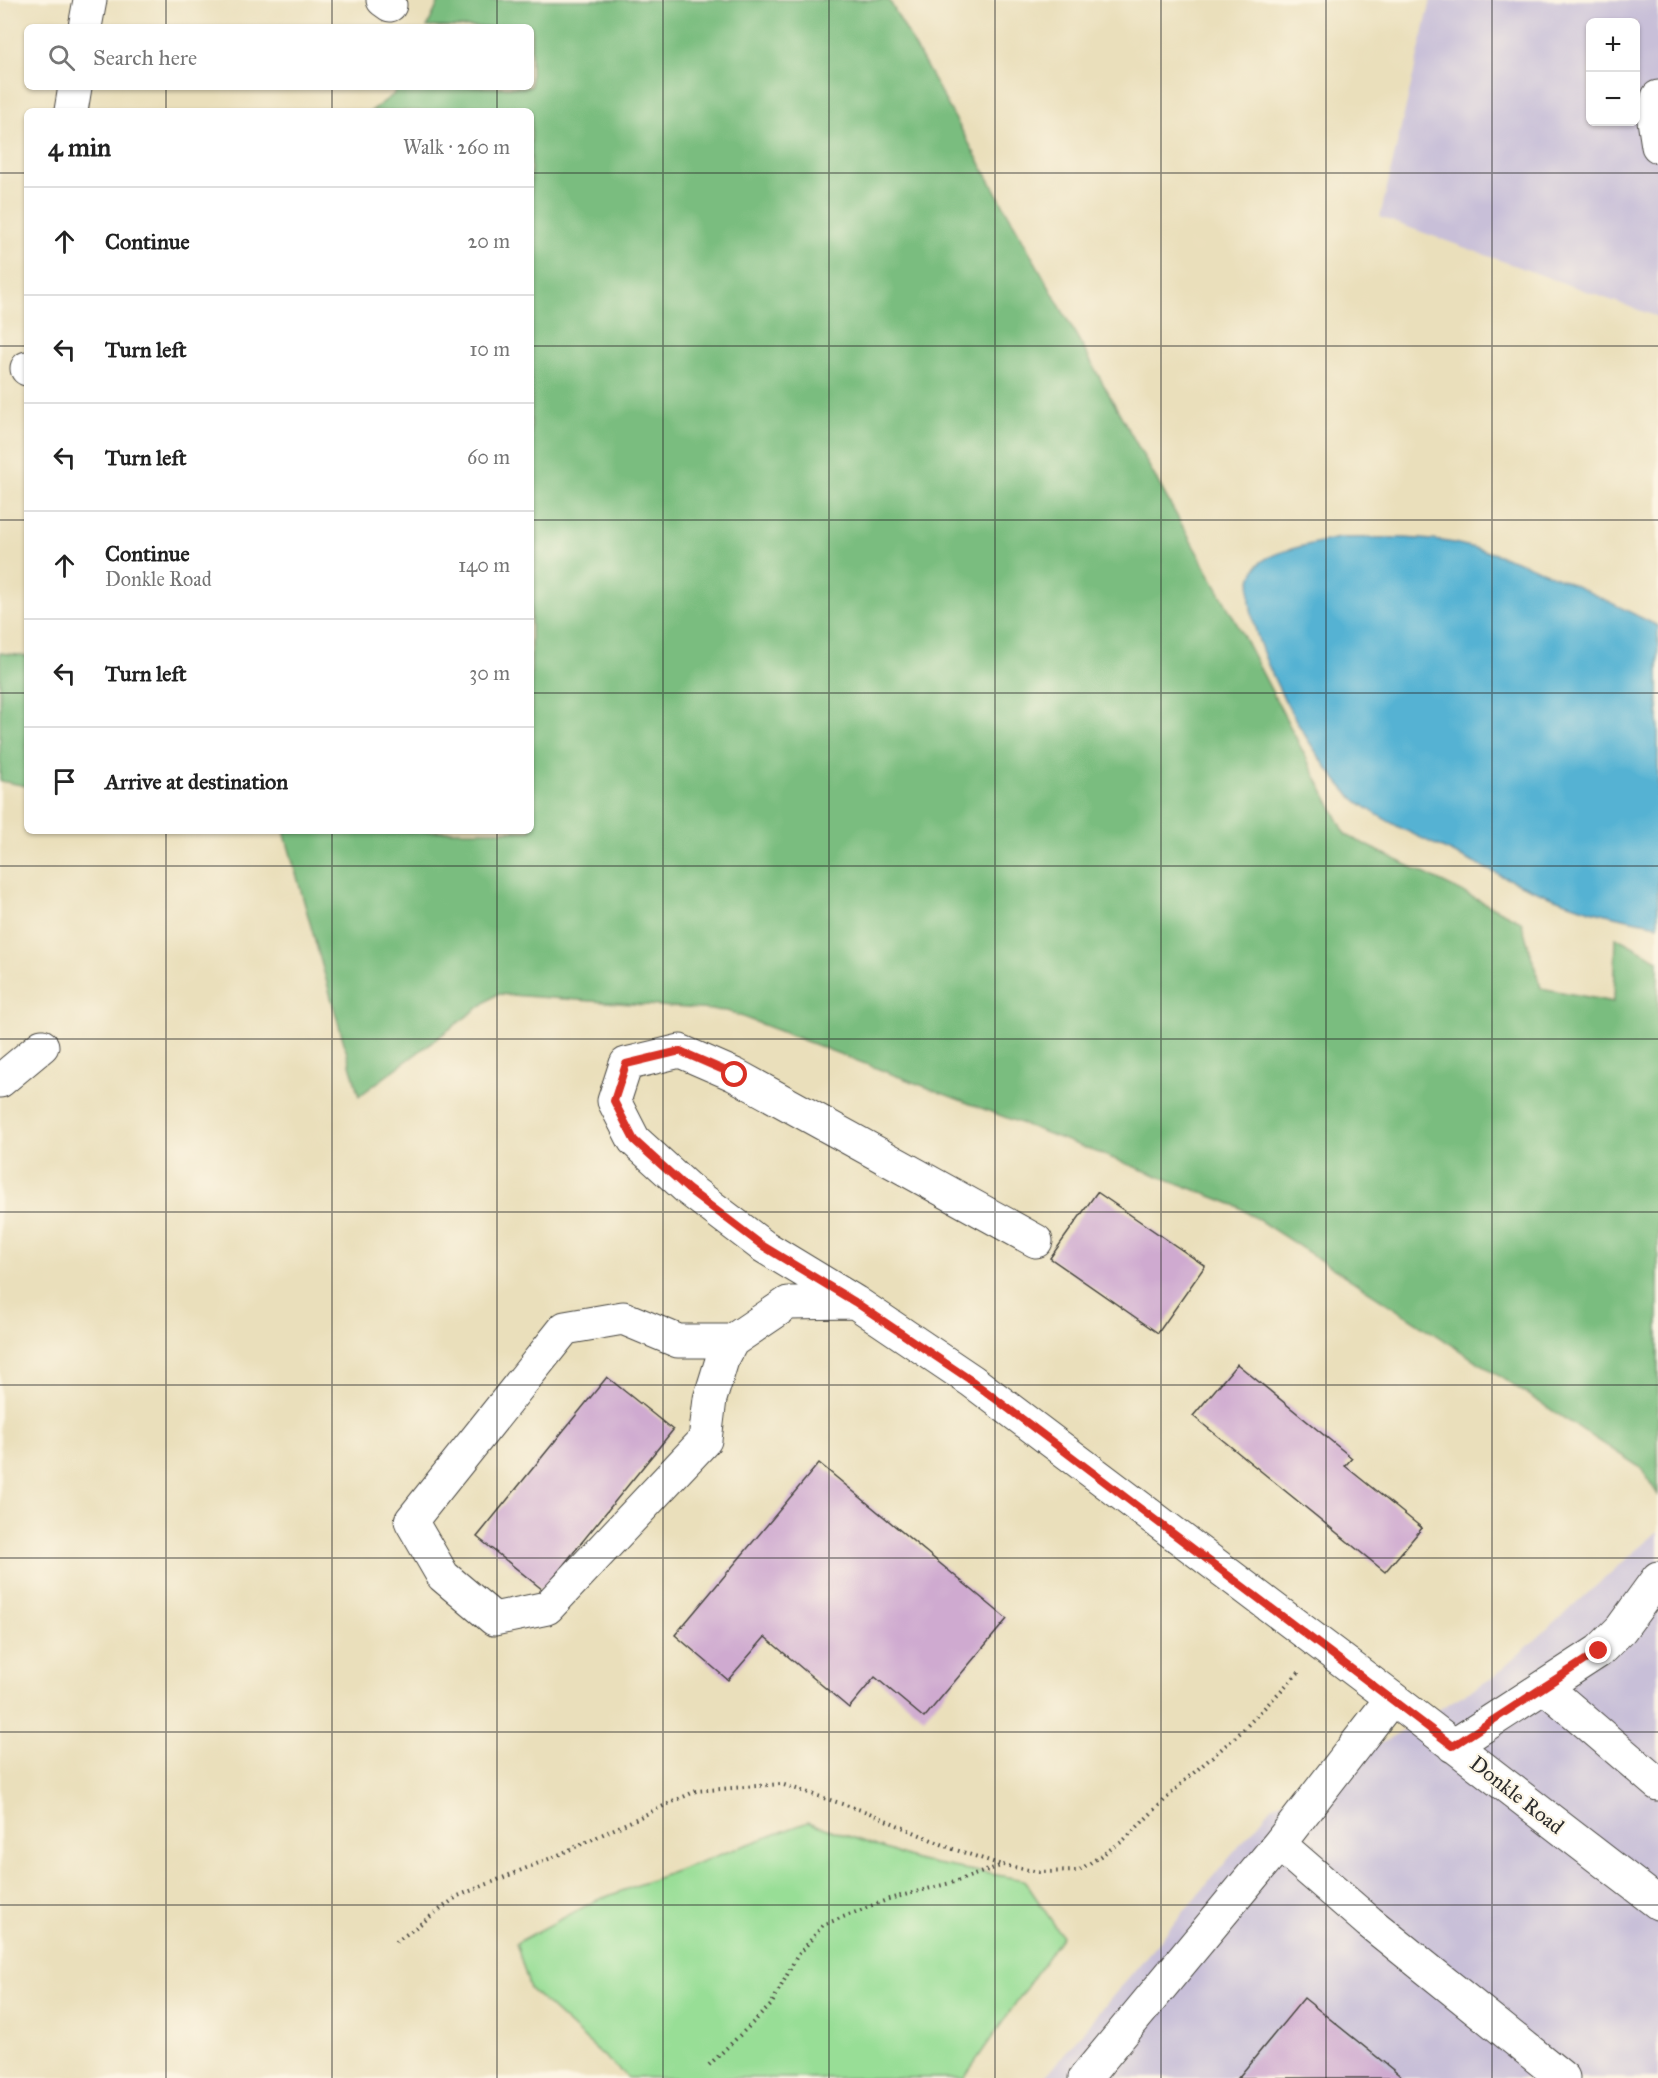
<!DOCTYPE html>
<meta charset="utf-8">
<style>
:root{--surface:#fff;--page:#f2f2f2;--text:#222;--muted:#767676;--line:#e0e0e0}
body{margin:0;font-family:"IM FELL Great Primer",serif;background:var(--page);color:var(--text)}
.controls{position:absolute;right:18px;top:18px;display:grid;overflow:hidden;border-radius:9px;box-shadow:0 2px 4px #0004}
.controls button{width:54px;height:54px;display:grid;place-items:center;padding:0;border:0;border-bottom:2px solid var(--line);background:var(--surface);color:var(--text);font:30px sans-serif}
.stop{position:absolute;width:18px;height:18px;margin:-14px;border:4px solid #d93025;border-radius:50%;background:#fff}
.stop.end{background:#d93025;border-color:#fff;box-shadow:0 2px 6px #0008}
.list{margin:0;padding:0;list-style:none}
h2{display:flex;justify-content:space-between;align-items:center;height:78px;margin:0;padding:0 24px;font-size:26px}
h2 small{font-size:20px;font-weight:400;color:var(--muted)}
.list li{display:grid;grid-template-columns:39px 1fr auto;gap:18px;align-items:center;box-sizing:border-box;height:108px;padding:0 24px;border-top:2px solid var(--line)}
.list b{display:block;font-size:22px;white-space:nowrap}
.list p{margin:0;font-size:20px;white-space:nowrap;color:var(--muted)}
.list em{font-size:20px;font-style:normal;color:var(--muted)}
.icon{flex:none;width:33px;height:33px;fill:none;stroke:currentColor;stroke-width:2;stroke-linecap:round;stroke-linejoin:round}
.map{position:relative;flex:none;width:1658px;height:2078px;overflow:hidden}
.search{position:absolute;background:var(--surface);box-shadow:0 2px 4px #0004;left:24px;top:24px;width:510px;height:66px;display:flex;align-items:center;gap:15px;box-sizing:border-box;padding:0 21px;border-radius:9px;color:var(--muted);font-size:22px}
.panel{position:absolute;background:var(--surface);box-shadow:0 2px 4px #0004;left:24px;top:108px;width:510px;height:726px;border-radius:9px}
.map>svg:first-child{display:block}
</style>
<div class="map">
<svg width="1658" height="2078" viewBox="0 0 1658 2078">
<rect width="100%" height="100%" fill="#fcf5e5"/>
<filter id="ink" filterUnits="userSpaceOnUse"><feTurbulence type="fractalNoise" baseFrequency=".0167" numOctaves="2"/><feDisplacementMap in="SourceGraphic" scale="12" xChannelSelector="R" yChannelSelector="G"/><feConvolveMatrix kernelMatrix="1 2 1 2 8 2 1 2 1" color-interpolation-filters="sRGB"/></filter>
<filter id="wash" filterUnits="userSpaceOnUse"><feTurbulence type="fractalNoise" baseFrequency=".008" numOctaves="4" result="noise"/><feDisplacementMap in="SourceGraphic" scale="24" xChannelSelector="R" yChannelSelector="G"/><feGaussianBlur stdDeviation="1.35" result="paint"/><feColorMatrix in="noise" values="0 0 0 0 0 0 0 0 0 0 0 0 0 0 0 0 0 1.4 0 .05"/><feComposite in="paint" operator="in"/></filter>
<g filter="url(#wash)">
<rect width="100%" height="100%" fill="#eadfbb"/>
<path fill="#c8bfd8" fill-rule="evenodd" d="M1431,0H1658V317L1380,217ZM1590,22H1636V122H1590Z
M1658,1531V2078H1044L1272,1807L1492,1678Z"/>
<path fill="#98de96" stroke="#628460" stroke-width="1.5" d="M808,1822L919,1861L1024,1880L1062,1936L964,2078H628L530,1989L516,1943L595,1901Z"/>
<path fill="#7abd7f" stroke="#527455" stroke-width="1.5" d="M440,0H889L1236,622L1346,835L1521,921L1541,988L1614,1002L1616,937L1658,960V1495L1641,1468L1237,1206L727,1011L497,994L359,1096L284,831H531V111H371L393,95L397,87H531V27H427Z
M0,653L27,656V786L0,781Z"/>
<path fill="#55b2d3" stroke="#406e7f" stroke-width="1.5" d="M1339,538C1377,538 1417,536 1454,543C1526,558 1593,594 1658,626V925C1632,920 1604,915 1578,906C1534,892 1490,871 1449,851C1417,836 1385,822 1357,801C1318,771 1221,610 1258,565C1270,551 1321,542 1339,538Z"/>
<g id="blocks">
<path fill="#cfaad0" d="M1097,1192L1205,1266L1158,1333L1050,1258Z
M1237,1364L1352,1458L1345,1466L1422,1528L1385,1572L1193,1416Z
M607,1377L673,1430L543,1590L477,1537Z
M819,1463L1007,1619L924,1718L875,1677L849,1708L765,1637L728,1680L675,1635Z
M1304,1998L1403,2078H1238Z"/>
</g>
</g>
<g filter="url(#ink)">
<use href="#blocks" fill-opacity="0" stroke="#484641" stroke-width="1.5"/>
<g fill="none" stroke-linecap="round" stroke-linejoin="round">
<g stroke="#484641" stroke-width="35">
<path id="minor" d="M383,0L390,5
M85,27L90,0
M1658,97L1654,120L1658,146
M71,111L75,87
M27,369V368
M0,1081L42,1046
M1036,1241L735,1075L680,1051L626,1064L614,1101L634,1140L688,1189L763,1246L855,1302L972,1381L1392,1698L1658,1903
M732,1341L722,1360L710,1399L705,1440L547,1608L494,1619L443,1576L411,1521L565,1328L623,1318L678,1341H732L788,1303L855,1302
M1545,1687L1658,1784
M1392,1698L1279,1844L1369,1922L1563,2078
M1453,1746L1599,1651L1621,1629L1658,1578
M1085,2078L1279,1844"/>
</g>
<path stroke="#484641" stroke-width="4" stroke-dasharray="1.5 4.5" stroke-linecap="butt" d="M396,1942L458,1896L556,1856L696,1791L781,1784L867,1812L953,1849L1002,1865
M709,2065L771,2005L796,1958L823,1925L889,1899L954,1882L1003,1865L1039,1872L1078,1871L1123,1841L1183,1782L1241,1732L1299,1672"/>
<use href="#minor" stroke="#fff" stroke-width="33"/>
</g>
</g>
<g fill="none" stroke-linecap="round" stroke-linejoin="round" filter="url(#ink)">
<path stroke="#d93025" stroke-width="8" d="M735,1075L680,1051L626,1064L614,1101L634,1140L688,1189L763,1246L855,1302L972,1381L1453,1746L1599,1651"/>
</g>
<path fill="none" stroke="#2b2b2b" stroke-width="1.5" stroke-opacity="0.55" d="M166,0V27M332,0V27M497,0V27M663,0V2078M829,0V2078M995,0V2078M1161,0V2078M1326,0V2078M1492,0V2078M166,87V111M332,87V111M497,87V111M0,173H27M531,173H1658M0,346H27M531,346H1658M0,520H27M531,520H1658M0,693H27M531,693H1658M166,831V2078M332,831V2078M497,831V2078M0,866H1658M0,1039H1658M0,1212H1658M0,1385H1658M0,1558H1658M0,1732H1658M0,1905H1658"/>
<g text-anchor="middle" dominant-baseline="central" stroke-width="4.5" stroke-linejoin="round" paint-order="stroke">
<g font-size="21" fill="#2b2b2b" stroke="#fcf5e5">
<text transform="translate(1517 1795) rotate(38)">Donkle Road</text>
</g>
</g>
</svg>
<div class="controls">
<button>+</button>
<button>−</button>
</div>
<div class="stop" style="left:735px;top:1075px"></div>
<div class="stop end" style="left:1599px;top:1651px"></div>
<div class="search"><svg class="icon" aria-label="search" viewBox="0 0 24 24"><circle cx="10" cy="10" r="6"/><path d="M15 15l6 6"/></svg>Search here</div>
<section class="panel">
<h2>4 min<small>Walk · 260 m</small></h2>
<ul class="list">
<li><svg class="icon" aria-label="ahead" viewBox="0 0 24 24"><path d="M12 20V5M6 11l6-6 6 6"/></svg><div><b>Continue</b></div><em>20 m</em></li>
<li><svg class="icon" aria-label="left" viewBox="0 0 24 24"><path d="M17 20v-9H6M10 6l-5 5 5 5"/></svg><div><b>Turn left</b></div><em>10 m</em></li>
<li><svg class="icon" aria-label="left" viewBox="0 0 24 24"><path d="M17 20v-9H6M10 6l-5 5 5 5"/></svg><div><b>Turn left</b></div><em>60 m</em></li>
<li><svg class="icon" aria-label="ahead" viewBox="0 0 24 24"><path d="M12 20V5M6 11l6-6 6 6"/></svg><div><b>Continue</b><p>Donkle Road</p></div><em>140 m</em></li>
<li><svg class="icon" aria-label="left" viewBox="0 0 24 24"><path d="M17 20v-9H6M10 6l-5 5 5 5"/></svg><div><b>Turn left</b></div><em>30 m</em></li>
<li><svg class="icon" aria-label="arrive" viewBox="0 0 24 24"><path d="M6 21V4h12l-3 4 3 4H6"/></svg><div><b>Arrive at destination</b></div></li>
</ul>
</section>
</div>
